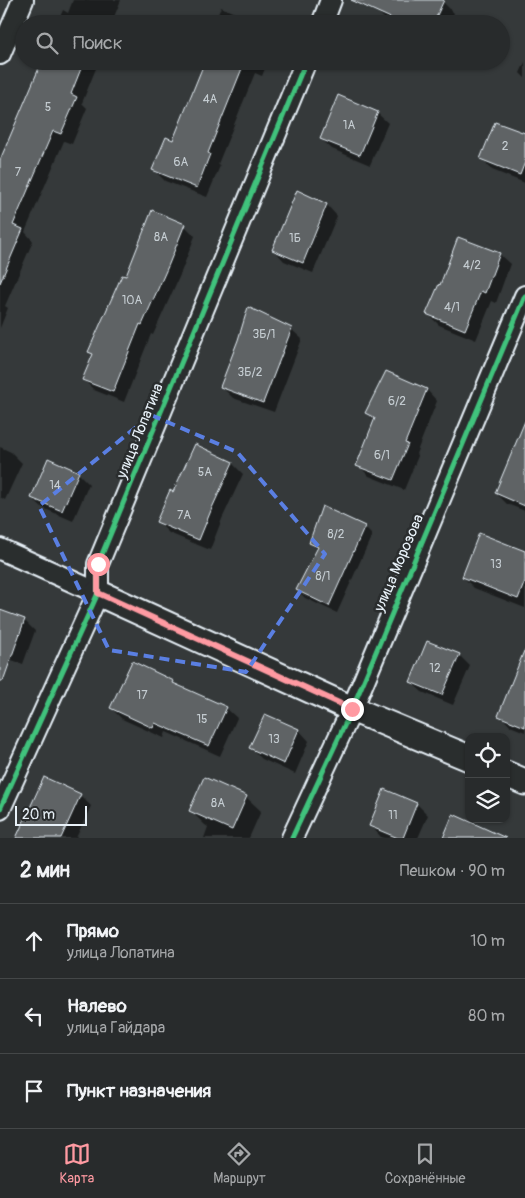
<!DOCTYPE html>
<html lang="ru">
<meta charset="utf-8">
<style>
:root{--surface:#282b2c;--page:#303334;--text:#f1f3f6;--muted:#a5a7a9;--line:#444748;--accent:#ff9aa2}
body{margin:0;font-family:Pangolin,sans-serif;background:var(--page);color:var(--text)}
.controls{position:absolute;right:15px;bottom:15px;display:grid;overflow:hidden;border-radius:10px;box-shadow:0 1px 4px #0004}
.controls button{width:45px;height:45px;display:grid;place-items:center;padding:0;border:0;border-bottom:1px solid var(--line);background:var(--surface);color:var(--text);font:25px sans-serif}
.scale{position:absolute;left:15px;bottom:12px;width:72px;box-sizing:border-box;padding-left:5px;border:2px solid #e8f1f8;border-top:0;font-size:14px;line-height:18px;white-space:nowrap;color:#e8f1f8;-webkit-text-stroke:4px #2a2d2e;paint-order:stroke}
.stop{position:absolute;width:15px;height:15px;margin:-11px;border:4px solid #ff9aa2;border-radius:50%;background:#fff}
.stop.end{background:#ff9aa2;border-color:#fff;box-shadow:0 1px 5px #0008}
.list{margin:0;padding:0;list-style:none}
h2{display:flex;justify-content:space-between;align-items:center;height:65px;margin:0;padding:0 20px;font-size:21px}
h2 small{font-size:16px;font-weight:400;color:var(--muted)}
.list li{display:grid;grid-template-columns:32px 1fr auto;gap:15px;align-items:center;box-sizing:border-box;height:75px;padding:0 20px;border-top:1px solid var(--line)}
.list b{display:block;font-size:19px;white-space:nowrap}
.list p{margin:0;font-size:16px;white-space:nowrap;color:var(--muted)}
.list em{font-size:16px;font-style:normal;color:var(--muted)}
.icon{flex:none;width:28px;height:28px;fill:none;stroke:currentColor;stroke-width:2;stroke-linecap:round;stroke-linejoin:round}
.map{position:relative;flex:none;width:525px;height:838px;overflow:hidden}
.search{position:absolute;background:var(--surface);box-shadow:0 1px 4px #0004;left:15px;right:15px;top:15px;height:55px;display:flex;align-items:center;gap:12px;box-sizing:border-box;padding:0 18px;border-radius:28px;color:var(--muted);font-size:19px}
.sheet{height:290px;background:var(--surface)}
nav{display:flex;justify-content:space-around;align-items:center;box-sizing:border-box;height:70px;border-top:1px solid var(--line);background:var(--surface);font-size:14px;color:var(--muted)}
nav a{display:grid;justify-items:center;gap:2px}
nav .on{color:var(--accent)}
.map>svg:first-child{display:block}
</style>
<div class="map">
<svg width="525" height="838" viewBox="0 0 525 838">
<rect width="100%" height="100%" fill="#35393a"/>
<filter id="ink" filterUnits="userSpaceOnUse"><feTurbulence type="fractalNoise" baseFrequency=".02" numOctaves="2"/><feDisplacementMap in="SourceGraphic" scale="10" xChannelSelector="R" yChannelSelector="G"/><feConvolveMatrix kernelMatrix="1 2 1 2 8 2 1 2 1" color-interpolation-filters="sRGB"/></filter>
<g filter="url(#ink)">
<path fill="#0007" d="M73,0H121L111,24H57L63,10L68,13Z
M381,0H439L443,2L454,13L449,24H393L387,21L376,10Z
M221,7L259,24H214Z
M44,61H99L82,103L87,108L72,144L64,141L25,232L33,241L5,306L8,308L0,328V163Z
M206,61H268L262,76L255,73L218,164L220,166L207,197L165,181L154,170L174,141Z
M525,62V78L520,73Z
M377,113L388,123L370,165L332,149L321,139Z
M525,135V183L492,170L482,159Z
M297,192L327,205L337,216L313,273L284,261L274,250Z
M184,225L195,236L180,275L153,335L151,334L124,402L94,390L83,379L93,355L90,352L126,278Z
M499,254L510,264L496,303L492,301L476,340L439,325L428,314Z
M291,329L302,339L274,412L233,398L222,387Z
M387,372L427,390L437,401L416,454L418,456L404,490L369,476L358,465L375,422L367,413Z
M525,425V511L507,504L496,493Z
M0,447L11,452L22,463L5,500L0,497Z
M232,463L243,474L222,519L210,550L169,533L158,522L174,493Z
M78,473L89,484L73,521L43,508L32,498Z
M364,527L372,535L337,613L305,598L297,590L318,550L311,543Z
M525,552V608L474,588L463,577Z
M0,611L24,620L35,631L23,664L0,656Z
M459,655L470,666L453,705L422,692L411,682Z
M173,682L177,686L226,708L237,718L220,756L166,732L164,738L122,719L111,708Z
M525,684V732L510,726L500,715Z
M265,716L299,730L309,741L295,774L262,759L251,748Z
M385,791L417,804L428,815L418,838H385L381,837L371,826Z
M80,795L91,806L76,838H22L18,834L24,819L26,820Z
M246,797L261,811L249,838H204L208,827L205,825L191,811Z"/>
<path fill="#5f6365" stroke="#e8f1f8" d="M351,0H444L433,24H404Z
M42,61H84L71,94L77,97L61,134L53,131L13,225L23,229L0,283V160Z
M205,61H245L208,153L210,154L197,188L152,170L166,137L173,140Z
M338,95L378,112L360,155L320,139Z
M495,122L525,133V162L520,175L480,159Z
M297,190L327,204L303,263L272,250Z
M152,210L185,224L169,264L142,325L140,324L113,392L82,380L93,354L88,352L122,275L126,276Z
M458,237L500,253L485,293L481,291L465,330L426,314L439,284L440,285Z
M248,307L292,328L263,403L220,387L238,340Z
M386,371L427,389L405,443L408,444L393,480L356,466L375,418L365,413Z
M525,421V506L495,493Z
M195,444L233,462L212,508L199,540L156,522L170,490L173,492Z
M48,458L79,472L62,511L31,498Z
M322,506L365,526L329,606L296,590L318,547L309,543Z
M479,533L525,551V581L518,599L462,577Z
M0,610L25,619L3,681H0Z
M427,641L460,654L442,695L410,682Z
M524,651H525V727L498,716Z
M132,661L174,681L173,683L227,707L209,746L155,723L153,728L110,708Z
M265,714L299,729L284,764L249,748Z
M44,777L81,794L61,838H16Z
M204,777L247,796L232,830L189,811Z
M384,789L417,803L403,838H398L369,826Z
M453,814L506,838H443Z"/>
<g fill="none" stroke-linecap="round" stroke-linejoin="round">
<g stroke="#e8f1f8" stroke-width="24">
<path id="minor" d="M322,24L331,0
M0,54L23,0
M0,549L98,593
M0,809L98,593V564L306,61
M292,838L352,709L525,296"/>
</g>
<g stroke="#e8f1f8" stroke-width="29">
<path id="tertiary" d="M98,593L352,709L469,758
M506,774L525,782"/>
</g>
<use href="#minor" stroke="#2a2d2e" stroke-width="20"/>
<use href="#tertiary" stroke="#2a2d2e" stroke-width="25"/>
<g stroke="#2a2d2e" stroke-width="8">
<path id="cycleway" d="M0,809L98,593V564L306,61
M292,838L352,709L525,296"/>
</g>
<use href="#cycleway" stroke="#40c37c" stroke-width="5"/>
</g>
</g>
<g fill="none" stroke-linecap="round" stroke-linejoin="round" filter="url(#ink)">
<path stroke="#ff9aa2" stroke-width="6" d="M98,564V593L352,709"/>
</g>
<path fill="none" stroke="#5a7fe2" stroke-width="4" stroke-dasharray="10 6" stroke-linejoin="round" d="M151,415L237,452L325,554L246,672L109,650L39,506Z"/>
<g text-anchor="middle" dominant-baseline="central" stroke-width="5" stroke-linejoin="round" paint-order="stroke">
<g font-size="12" fill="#c6ced3">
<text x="210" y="99">4А</text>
<text x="48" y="107">5</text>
<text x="349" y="125">1А</text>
<text x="505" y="146">2</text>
<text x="181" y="162">6А</text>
<text x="18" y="172">7</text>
<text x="161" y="237">8А</text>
<text x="295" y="238">1Б</text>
<text x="472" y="265">4/2</text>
<text x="132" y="300">10А</text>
<text x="452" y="307">4/1</text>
<text x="264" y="334">3Б/1</text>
<text x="250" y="372">3Б/2</text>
<text x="397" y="401">6/2</text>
<text x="382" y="455">6/1</text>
<text x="205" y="472">5А</text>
<text x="55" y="485">14</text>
<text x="184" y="515">7А</text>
<text x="336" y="534">8/2</text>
<text x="496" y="564">13</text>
<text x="323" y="576">8/1</text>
<text x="435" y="668">12</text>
<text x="142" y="695">17</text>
<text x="202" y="719">15</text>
<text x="274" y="739">13</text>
<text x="218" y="803">8А</text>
<text x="393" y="815">11</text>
</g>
<g font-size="15" fill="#e8f1f8" stroke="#2a2d2e">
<text transform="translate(140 431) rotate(-68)">улица Лопатина</text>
<text transform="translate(399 563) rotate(-67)">улица Морозова</text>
</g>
</g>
</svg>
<div class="controls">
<button><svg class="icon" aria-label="locate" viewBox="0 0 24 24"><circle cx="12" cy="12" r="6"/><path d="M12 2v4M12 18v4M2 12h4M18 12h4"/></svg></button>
<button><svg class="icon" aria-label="layers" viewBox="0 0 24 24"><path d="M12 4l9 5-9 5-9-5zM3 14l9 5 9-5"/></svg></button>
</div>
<div class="scale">20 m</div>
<div class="stop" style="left:98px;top:564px"></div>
<div class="stop end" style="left:352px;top:709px"></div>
<div class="search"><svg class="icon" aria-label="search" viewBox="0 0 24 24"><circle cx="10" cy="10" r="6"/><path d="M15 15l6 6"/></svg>Поиск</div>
</div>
<section class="sheet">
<h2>2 мин<small>Пешком · 90 m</small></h2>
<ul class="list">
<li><svg class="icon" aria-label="ahead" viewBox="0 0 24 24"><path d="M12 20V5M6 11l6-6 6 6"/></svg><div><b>Прямо</b><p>улица Лопатина</p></div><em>10 m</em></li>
<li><svg class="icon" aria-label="left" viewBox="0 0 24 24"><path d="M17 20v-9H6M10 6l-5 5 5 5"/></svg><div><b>Налево</b><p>улица Гайдара</p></div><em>80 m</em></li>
<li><svg class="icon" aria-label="arrive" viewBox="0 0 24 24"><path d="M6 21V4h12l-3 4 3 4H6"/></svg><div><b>Пункт назначения</b></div></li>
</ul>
</section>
<nav>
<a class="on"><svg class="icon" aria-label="map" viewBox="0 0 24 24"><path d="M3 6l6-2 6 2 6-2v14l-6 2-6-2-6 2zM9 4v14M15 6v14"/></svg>Карта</a>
<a><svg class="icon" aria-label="directions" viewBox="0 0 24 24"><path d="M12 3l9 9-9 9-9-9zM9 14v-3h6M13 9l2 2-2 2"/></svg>Маршрут</a>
<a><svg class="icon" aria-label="saved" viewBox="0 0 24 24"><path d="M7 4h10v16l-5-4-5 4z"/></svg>Сохранённые</a>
</nav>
